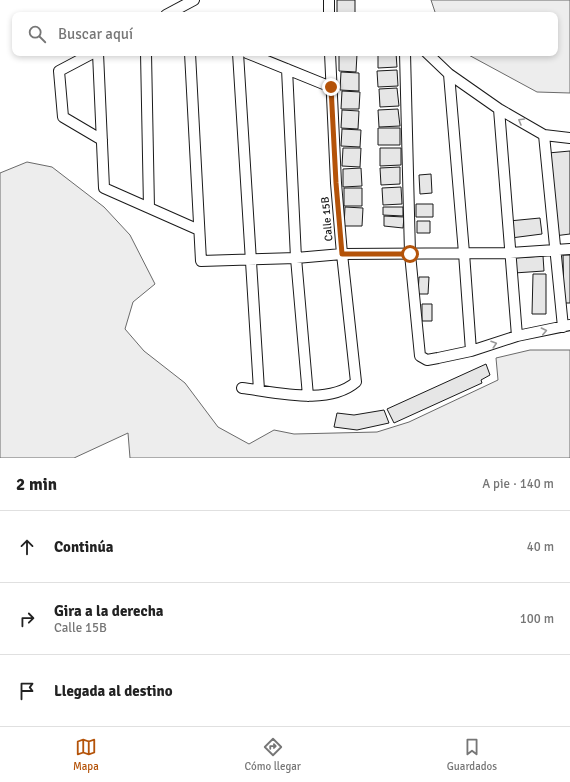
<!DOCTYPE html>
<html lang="es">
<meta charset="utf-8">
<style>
:root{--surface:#fff;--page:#f6f6f6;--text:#222;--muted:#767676;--line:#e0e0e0;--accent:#b45309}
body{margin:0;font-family:Signika,sans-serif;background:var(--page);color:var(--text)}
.stop{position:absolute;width:12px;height:12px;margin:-9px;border:3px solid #b45309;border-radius:50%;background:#fff}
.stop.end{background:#b45309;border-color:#fff;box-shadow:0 1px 4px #0008}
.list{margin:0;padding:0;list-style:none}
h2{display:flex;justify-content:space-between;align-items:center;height:52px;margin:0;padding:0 16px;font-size:17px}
h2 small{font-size:13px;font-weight:400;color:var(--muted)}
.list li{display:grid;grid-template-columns:26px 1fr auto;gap:12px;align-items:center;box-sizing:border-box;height:72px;padding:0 16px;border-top:1px solid var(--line)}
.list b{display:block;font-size:15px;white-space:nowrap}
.list p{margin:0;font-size:13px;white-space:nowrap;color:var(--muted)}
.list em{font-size:13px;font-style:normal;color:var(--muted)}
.icon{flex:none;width:22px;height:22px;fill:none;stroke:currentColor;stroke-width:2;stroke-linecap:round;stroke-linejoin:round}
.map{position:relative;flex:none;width:570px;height:458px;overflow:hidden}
.search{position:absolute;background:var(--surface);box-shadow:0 2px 6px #0003;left:12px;right:12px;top:12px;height:44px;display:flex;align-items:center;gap:10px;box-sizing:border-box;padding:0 14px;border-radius:8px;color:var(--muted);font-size:15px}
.sheet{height:268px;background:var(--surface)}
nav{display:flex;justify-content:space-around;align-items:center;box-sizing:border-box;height:56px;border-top:1px solid var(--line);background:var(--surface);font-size:11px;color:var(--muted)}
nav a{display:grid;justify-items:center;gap:2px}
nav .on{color:var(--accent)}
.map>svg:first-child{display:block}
</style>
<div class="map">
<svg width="570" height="458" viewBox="0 0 570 458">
<rect width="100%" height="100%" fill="#fff"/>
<path fill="#ededed" stroke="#6a6a6a" d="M431,0H570V93L537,92L465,53H555V15H436Z
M27,162L52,167L104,207L130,235L155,284L133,302L125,329L144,351L185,383L218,427L249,444L274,430L294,434L377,432L409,422L498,380L496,358L530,350H570V458H130L128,433L74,458H0V173Z"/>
<path fill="#e6e6e6" stroke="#1a1a1a" d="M337,0H355V13H337Z
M378,53H396L397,67L378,68Z
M339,54H357L356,72L339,71Z
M397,70L398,86L378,87L377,71Z
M341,72L359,73V91L340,90Z
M397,88L399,106L380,107L379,89Z
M342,91L360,92L359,109H341Z
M398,109L400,126L379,127L378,110Z
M342,110L359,111L358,129L341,128Z
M378,128H400V145H378Z
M342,129L361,130L360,147L341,146Z
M343,148H361L360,167L342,166Z
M380,148H401V165L380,166Z
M570,151V234L554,236L548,153Z
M400,167V184L381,185L380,168Z
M361,168L362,186L343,187V169Z
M431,174L432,193L420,194L419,175Z
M401,187L402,204L383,205L382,188Z
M344,188H362V206H344Z
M416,204H433V217H416Z
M345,207L363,208L362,226H344Z
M383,207H403V216L383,215Z
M384,216L404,217L403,228L384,226Z
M540,218L542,234L511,238L509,221Z
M417,221H430V233H417Z
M563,255H570V303H564Z
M543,256L544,271L514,273L513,258Z
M533,274H546V314H532Z
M419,277H429L428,294H418Z
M422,304H432V321H422Z
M486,364L490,375L481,380L482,383L394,423L387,409Z
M384,410L389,423L357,430L334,427L337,413L354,415Z"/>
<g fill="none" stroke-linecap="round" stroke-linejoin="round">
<g stroke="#1a1a1a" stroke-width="12">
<path id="street" d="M329,0V15
M166,15L194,0
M93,53L59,71L63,117L102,140
M98,53L104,188L199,230
M146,53L149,208
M190,53L201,261L296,258L342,254L510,253L570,249
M238,53L259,390
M247,53L331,87
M405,53L410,254L420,356L427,360L438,358L471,351L517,336L570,325
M427,53L449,74L499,109L544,135L570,138
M287,69L296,258L308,396
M449,74L464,253L471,351
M499,109L517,336
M544,135L563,327
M242,388C276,392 328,406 356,382L342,254L336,183L330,53"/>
</g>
<use href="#street" stroke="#fff" stroke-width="10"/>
</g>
<defs><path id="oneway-chevron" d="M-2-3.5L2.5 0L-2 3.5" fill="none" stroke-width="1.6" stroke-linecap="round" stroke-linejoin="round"/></defs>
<g stroke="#989898">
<use href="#oneway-chevron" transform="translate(521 121) rotate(-150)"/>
<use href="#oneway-chevron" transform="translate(544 331) rotate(-12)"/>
<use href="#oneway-chevron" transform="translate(494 344) rotate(-18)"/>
</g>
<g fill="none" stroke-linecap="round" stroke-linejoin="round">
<path stroke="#b45309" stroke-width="5" d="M331,87L336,183L342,254H410"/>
</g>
<g text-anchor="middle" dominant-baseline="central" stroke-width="3" stroke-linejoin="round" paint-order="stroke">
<g font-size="11" fill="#1a1a1a" stroke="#fff">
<text transform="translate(327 219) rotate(-95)">Calle 15B</text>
</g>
</g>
</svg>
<div class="stop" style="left:410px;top:254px"></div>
<div class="stop end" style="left:331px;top:87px"></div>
<div class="search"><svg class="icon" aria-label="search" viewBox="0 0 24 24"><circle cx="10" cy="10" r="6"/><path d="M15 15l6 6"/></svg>Buscar aquí</div>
</div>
<section class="sheet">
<h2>2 min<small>A pie · 140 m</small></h2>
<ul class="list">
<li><svg class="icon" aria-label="ahead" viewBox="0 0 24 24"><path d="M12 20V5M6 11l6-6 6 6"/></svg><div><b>Continúa</b></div><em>40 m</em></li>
<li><svg class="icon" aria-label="right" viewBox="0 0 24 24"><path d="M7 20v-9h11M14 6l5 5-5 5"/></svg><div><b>Gira a la derecha</b><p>Calle 15B</p></div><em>100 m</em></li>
<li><svg class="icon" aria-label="arrive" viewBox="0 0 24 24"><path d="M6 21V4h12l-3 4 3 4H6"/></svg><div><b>Llegada al destino</b></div></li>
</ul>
</section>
<nav>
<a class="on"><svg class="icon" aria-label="map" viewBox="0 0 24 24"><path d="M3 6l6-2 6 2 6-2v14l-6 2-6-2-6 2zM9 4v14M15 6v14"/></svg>Mapa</a>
<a><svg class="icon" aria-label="directions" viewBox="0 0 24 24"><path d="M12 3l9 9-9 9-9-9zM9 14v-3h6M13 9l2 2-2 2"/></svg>Cómo llegar</a>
<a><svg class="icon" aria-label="saved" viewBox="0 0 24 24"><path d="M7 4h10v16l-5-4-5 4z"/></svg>Guardados</a>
</nav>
